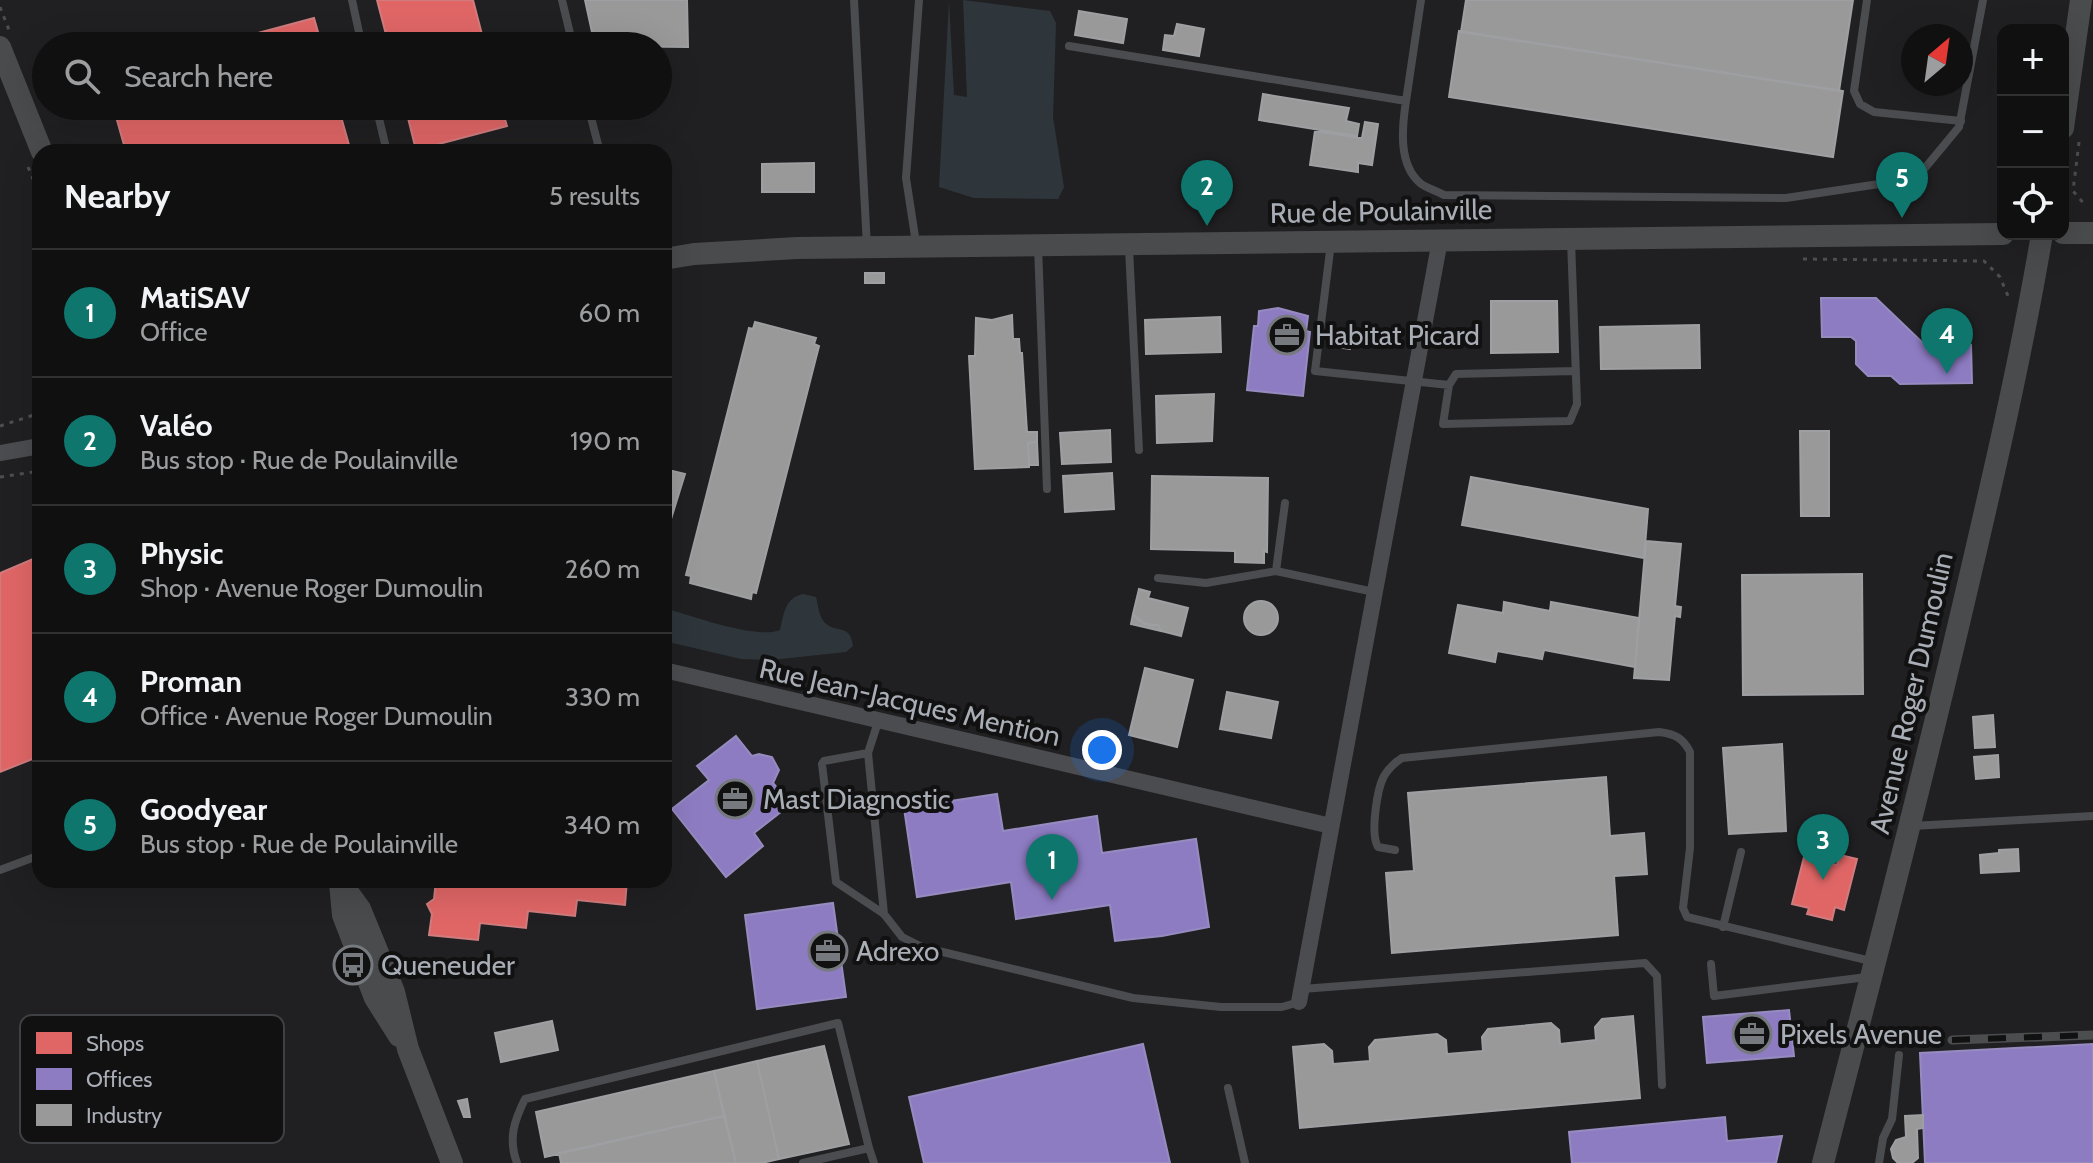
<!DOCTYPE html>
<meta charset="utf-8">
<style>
:root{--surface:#101011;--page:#1e1e1f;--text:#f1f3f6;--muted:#9c9d9f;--line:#303031;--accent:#0f766e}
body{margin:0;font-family:Cabin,sans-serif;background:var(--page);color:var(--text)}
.controls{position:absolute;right:24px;top:24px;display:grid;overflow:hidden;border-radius:16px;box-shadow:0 8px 32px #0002}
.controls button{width:72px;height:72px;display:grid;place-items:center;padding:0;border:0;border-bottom:2px solid var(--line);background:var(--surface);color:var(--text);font:40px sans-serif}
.compass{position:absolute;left:1901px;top:24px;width:72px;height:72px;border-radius:50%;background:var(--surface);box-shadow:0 8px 32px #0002;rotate:29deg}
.you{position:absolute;left:1102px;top:750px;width:28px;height:28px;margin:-20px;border:6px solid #fff;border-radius:50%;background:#1a73e8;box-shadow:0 0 0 12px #1a73e833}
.badge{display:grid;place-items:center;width:52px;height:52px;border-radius:50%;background:var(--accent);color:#fff;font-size:26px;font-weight:700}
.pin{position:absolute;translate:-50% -66px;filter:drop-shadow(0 2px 4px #0008)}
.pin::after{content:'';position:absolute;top:42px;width:28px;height:24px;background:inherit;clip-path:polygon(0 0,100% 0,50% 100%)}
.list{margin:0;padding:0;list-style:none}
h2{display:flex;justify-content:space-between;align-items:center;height:104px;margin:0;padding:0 32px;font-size:34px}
h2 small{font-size:26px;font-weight:400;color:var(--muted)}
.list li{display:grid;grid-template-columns:52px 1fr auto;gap:24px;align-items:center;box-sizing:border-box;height:128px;padding:0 32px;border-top:2px solid var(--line)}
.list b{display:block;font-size:30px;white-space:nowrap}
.list p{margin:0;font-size:26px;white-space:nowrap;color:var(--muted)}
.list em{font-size:26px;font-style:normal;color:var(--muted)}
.icon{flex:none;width:44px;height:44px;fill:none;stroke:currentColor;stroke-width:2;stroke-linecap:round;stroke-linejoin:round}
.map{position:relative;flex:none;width:2093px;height:1163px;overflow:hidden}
.search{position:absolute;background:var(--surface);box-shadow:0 8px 32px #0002;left:32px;top:32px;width:640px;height:88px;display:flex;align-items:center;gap:20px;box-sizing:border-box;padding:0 28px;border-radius:44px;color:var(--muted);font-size:30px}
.panel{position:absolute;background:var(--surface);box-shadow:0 8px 32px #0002;left:32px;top:144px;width:640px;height:744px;border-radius:24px}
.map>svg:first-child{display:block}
</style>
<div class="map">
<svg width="2093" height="1163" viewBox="0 0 2093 1163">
<rect width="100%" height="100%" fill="#161617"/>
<path fill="#202022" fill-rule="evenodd" d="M0,0H2093V1163H0ZM2003,30H2063V234H2003ZM1913,36H1961V84H1913ZM46,46H658V106H46ZM40,152H664V880H40Z"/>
<path fill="#2e363b" d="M963,0L1050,11L1056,23L1053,117L1064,187L1058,199L974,198L939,187L949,1L954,95L967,97Z
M803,594L816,597C818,605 819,617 825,623C837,634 850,623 853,646L846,652L771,660L741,659L664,641V608C690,615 756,640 780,630C784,613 785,598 803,594Z"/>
<path fill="#e06666" stroke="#d07c7e" stroke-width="2" d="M377,0H473L485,46H389Z
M314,18L322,46H209Z
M113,106H338L351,152H126Z
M405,106H501L507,126L416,150Z
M40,556V756L0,772V573Z
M1840,855L1857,859L1844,910L1835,907L1832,920L1807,914L1809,908L1792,904L1804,857L1837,865Z
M436,880H627L625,905L577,900L575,916L528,911L526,928L480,923L478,940L429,935L432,914L427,904L434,899Z"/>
<path fill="#8e7cc3" stroke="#968bbf" stroke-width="2" d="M1821,298H1876L1925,345H1971L1972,383L1900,384L1891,376H1868L1856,364V341L1851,337H1822Z
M1278,308L1308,316L1306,331L1310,332L1303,396L1247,390L1254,326H1258L1259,311Z
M736,736L752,756L759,754L772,757L779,770L773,783L791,804L754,833L763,846L726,877L672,809L709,780L697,766Z
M997,794L1003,831L1097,816L1102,853L1196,839L1209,927L1162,936L1115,941L1110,905L1016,919L1011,882L917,897L904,808Z
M833,903L846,997L757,1009L745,915Z
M1789,1010L1794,1056L1707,1063L1703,1017Z
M1143,1044L1170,1163H924L909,1097Z
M2093,1044V1163H1925L1920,1053Z
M1725,1117L1727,1141L1782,1136L1776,1163H1572L1569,1132Z"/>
<path fill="#999" stroke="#9e9fa2" stroke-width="2" d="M585,0H687L688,47L595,46Z
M1466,0H1853L1839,91L1461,32Z
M1079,11L1127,19L1123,43L1075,35Z
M1177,24L1204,29L1199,56L1163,50L1165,35L1174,36Z
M1459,31L1843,91L1833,157L1449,97Z
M1263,94L1349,108L1346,121L1359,124L1357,136L1259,120Z
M1365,122L1378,124L1372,165L1358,163V172L1310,165L1315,131L1362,138Z
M814,163V192H762V164Z
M865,273H884V283H865Z
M1491,301H1557L1558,352L1491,353Z
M1012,315L1013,339H1019L1020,353H1022L1027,432H1037V442L1028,443L1029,467L975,469L969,356H975L976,318L992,320Z
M1220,317L1221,352L1146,354L1145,320Z
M755,322L816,338L814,344L819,346L756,593L752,592L751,599L690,583L691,576L686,575L749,328L753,329Z
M1699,325L1700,368L1601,369L1600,327Z
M1344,334L1353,336L1350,349L1342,348Z
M1214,394L1212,441L1157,443L1156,396Z
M1110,430L1111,462L1062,464L1060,433Z
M1800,431H1829V516H1801Z
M1037,442L1038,465H1029L1028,443Z
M664,469L685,474L666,535L664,534Z
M1112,473L1114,509L1065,512L1063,476Z
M1152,476L1268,478L1267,552L1264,551V563L1235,562V551L1151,549Z
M1471,477L1648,509L1644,558L1462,525Z
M1646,541L1681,544L1675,606L1681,607L1680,617L1675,616L1669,680L1634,678Z
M1862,574L1863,694L1743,695L1742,575Z
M1139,589L1150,592L1148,598L1188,608L1181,636L1161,631L1158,625L1151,626L1138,620L1133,614Z
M1244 618a17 17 0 1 1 34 0a17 17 0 1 1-34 0Z
M1504,602L1550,611L1551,602L1639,618L1635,667L1544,650L1542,659L1497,651L1495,662L1449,653L1458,605L1503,613Z
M1133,614L1144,624L1158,625L1161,631L1131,624Z
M1145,668L1193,680L1177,747L1129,735Z
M1227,692L1278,702L1271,738L1220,729Z
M1993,715L1995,747L1975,748L1973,717Z
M1782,744L1786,831L1729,834L1723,748Z
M1998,755L1999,777L1976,779L1974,757Z
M1606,777L1610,836L1644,833L1647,874L1614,876L1618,935L1392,953L1386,873L1414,871L1408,793Z
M2018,849L2019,871L1981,873L1980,855L1999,853V850Z
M1633,1016L1640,1098L1300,1128L1293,1047L1324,1044L1332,1051L1333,1064L1370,1061L1369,1047L1375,1040L1437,1034L1446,1040L1447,1054L1483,1051L1482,1037L1488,1029L1551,1023L1559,1030L1560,1044L1596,1040L1595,1027L1602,1019Z
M552,1021L558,1050L501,1062L495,1033Z
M824,1046L849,1144L779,1159L757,1061Z
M757,1061L779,1159L762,1163H736L714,1071Z
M714,1071L724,1116L545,1157L536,1112Z
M467,1099L470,1117H464L458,1101Z
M1923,1115V1128L1917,1129L1918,1158L1912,1163H1898L1893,1158L1891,1149L1896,1140L1906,1137L1905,1116Z
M724,1116L736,1163H561L559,1153Z"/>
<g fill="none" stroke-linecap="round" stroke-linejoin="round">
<path stroke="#4c4e50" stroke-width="3" stroke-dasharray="4 6" stroke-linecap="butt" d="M0,7L9,30
M2079,142L2073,191L2085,205
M28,167L40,196
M1803,259L1984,261L2000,277L2008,296L2012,297
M0,426L40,413
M0,477L40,471"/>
<path stroke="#4b4c4f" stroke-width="8" d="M352,0L362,46
M562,0L573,46
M854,0L867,247
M1867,0L1854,91L1860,104L1874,112L1961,121
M1069,46L1406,101C1402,127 1398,164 1420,183C1426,188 1437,191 1444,195L1786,198L1879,184L1925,168L1959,127L1983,0
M1406,101L1421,0
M376,106L387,152
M588,106L600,152
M1571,240L1577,404L1570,421L1443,424L1449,385L1456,374L1575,371
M916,243L906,178L919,0
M1331,243L1315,371L1449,385
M1038,246L1047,489
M1129,248L1139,450
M1276,571L1285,503
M1158,578L1206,583L1276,571L1374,592
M878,722L868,753L884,914
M868,753L824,761L822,764L836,882L884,914L902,937L922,947L1133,998L1221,1007H1282L1299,1002
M1912,826L2093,816
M1395,850L1378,847C1370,834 1377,789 1384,776C1389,768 1394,763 1402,758L1659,732C1675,734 1683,738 1690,752V848L1683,908L1687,917L1875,962
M0,870L40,855
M1723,927L1741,852
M1711,964L1714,996L1867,977
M1302,989L1645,963L1657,976L1662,1085
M1228,1088L1245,1163
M869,1148L874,1163
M517,1163C508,1139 514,1121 525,1099L838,1023L869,1148L803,1163
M1879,1163L1883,1138L1892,1119L1899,1055"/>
<path stroke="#4b4c4f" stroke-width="16" d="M0,453L40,446
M664,670L1331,826
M1299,1002L1440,240"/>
<path stroke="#4a4b4d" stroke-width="22" d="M0,47L42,152
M2063,128L2081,0
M2063,233H2093
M664,259L694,254L797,248L2003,234
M339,880L360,909L394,992L408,1049L452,1163
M340,883L343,915L375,998L399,1036
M1823,1163C1871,978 1919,793 1963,606C1992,482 2021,359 2042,234"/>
<g stroke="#4c4d4f" stroke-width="9">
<path id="rail" d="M1952,1040L2093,1035"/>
</g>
<use href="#rail" stroke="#111112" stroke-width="6" stroke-dasharray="18" stroke-linecap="butt"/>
</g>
<defs>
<g id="office-ring" transform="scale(2)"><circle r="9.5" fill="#111112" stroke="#76797e" stroke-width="1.5"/><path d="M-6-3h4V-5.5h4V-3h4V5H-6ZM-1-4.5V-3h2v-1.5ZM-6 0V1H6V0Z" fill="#76797e"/></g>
<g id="bus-ring" transform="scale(2)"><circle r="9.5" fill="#111112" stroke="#76797e" stroke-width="1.5"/><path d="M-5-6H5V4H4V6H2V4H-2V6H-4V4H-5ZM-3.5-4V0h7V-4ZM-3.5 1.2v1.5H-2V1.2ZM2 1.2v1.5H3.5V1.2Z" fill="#76797e"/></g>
</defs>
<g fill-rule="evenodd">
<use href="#office-ring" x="1287" y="335"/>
<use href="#office-ring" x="735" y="799"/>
<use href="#office-ring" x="828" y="951"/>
<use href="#bus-ring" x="353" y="965"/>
<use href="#office-ring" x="1752" y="1034"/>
</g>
<g text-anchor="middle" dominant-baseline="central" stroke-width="8" stroke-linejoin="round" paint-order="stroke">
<g font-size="28" fill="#a9aeb6" stroke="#111112">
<text transform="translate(1381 211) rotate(-1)">Rue de Poulainville</text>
<text transform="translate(1911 693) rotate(-77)">Avenue Roger Dumoulin</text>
<text transform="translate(910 702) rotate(13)">Rue Jean-Jacques Mention</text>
</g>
<g font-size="28" fill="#a9aeb6" stroke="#111112" text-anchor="start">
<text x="1315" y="335">Habitat Picard</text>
<text x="763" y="799">Mast Diagnostic</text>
<text x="856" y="951">Adrexo</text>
<text x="381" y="965">Queneuder</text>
<text x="1780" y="1034">Pixels Avenue</text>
</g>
</g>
<rect x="20" y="1015" width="264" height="128" rx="12" fill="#111112" stroke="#3f4043" stroke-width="2"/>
<rect x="36" y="1032" width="36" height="22" fill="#e06666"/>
<rect x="36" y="1068" width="36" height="22" fill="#8e7cc3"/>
<rect x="36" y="1104" width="36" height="22" fill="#999"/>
<g font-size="22" fill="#a9aeb6">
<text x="86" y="1051">Shops</text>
<text x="86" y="1087">Offices</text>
<text x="86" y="1123">Industry</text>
</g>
</svg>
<div class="controls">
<button>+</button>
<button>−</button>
<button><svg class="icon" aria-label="locate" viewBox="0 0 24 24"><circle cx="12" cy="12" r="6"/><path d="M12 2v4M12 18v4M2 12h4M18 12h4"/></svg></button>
</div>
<svg class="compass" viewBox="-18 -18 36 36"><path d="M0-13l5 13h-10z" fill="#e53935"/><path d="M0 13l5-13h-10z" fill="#9c9d9f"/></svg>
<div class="you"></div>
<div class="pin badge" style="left:1052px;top:900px">1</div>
<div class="pin badge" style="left:1207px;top:226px">2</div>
<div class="pin badge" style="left:1823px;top:880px">3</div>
<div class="pin badge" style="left:1947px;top:374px">4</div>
<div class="pin badge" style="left:1902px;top:218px">5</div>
<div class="search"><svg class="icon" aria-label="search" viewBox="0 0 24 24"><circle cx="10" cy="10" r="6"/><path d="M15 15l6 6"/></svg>Search here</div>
<section class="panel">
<h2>Nearby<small>5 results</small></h2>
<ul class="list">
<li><span class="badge">1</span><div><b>MatiSAV</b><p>Office</p></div><em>60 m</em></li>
<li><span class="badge">2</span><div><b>Valéo</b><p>Bus stop · Rue de Poulainville</p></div><em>190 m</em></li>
<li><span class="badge">3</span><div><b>Physic</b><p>Shop · Avenue Roger Dumoulin</p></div><em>260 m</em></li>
<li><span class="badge">4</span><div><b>Proman</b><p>Office · Avenue Roger Dumoulin</p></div><em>330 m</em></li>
<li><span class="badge">5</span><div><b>Goodyear</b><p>Bus stop · Rue de Poulainville</p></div><em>340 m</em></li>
</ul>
</section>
</div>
